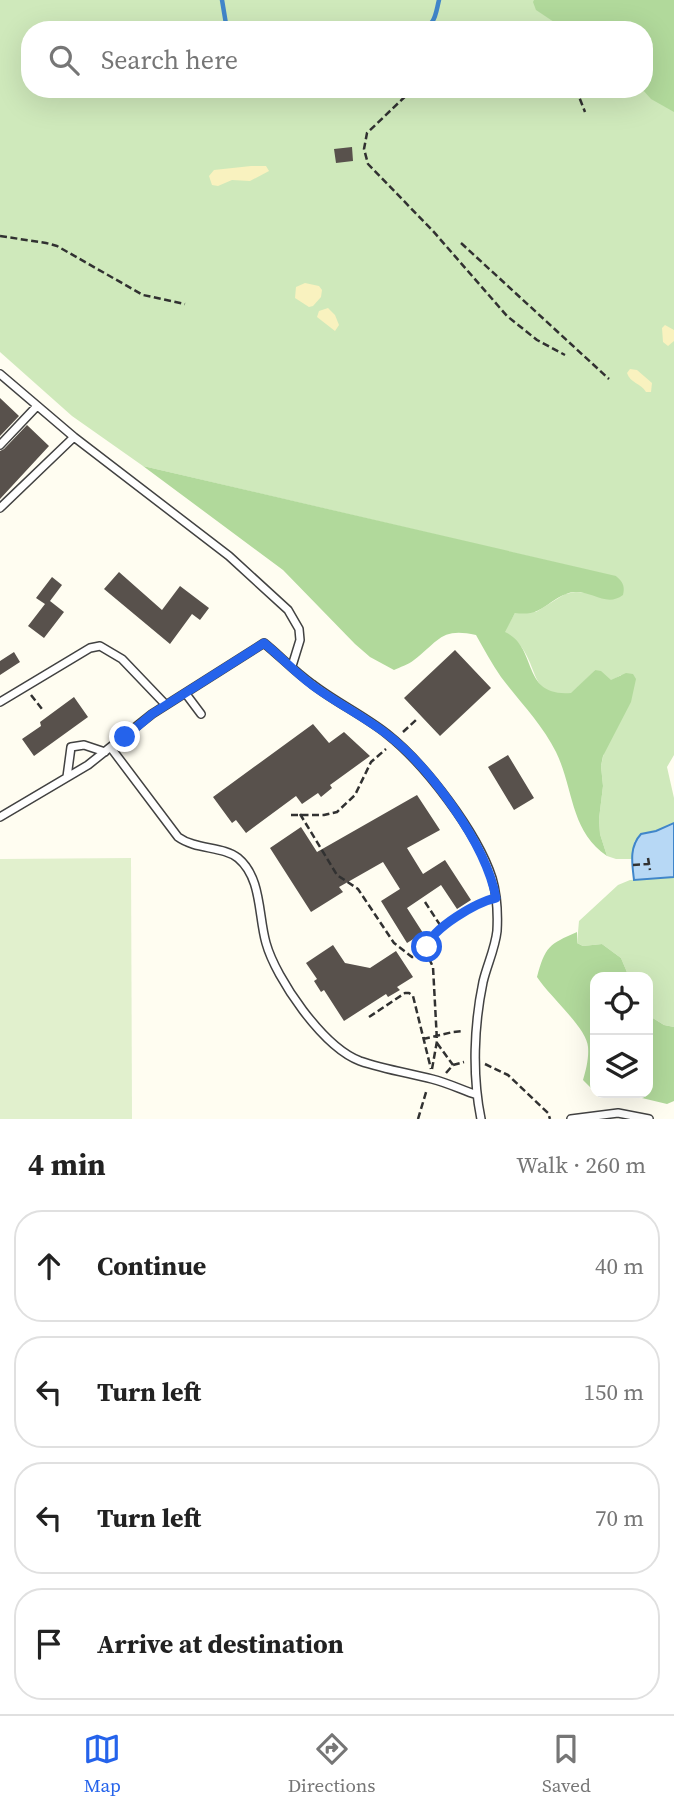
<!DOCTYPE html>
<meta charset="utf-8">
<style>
:root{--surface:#fff;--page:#f2f2f2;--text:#222;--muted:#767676;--line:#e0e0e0;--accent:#2563eb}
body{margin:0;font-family:"Source Serif 4",serif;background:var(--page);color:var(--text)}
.controls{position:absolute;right:21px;bottom:21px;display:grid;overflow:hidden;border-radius:14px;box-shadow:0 7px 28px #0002}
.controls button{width:63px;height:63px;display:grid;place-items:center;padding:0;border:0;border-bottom:2px solid var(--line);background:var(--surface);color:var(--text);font:35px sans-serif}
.stop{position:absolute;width:21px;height:21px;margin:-16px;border:5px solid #2563eb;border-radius:50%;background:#fff}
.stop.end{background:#2563eb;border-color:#fff;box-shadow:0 2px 7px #0008}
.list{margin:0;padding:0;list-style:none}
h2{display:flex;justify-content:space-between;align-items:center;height:91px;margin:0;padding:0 28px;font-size:30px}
h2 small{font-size:23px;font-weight:400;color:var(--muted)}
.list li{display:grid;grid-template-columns:46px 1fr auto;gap:21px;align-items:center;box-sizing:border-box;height:112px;margin:0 14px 14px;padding:0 14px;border:2px solid var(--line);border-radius:28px}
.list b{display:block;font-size:26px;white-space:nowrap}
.list em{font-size:23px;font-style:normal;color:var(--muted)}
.icon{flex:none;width:38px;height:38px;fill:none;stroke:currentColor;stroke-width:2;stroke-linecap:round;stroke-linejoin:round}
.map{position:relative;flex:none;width:674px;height:1119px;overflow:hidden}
.search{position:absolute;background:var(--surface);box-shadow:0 7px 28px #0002;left:21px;right:21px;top:21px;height:77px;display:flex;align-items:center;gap:18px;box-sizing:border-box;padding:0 24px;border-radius:28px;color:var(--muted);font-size:26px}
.sheet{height:595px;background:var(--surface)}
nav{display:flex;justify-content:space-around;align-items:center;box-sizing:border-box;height:98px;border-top:2px solid var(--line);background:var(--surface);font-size:19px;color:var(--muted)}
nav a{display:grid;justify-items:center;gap:4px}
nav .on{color:var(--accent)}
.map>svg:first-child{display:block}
</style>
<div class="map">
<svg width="674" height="1119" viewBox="0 0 674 1119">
<rect width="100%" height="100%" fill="#fffdf1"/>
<path fill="#cfe9bb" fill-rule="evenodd" d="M0,0H674V755L667,767L674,798V823L656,831L641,834L634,842L632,859H616L607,856L600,834L599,819L603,786L601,766L621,675L611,681L595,670L571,694C528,697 540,667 518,643C514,639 509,636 504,632L515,613L536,612L565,594L576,592L586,593L617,577L143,466L72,416L0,352ZM30,30H644V89H30Z
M674,877V1027L664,1025L648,1015V977H629L621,958L602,944L583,946L577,943L579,921L618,885L630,880Z"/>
<path fill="#b1d99b" d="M534,0H674V112L651,99L642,89H644V30H566L536,10L533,2Z
M143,466L616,576C623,582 625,586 623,595C607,607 594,592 576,592C561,592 550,605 537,611C531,614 522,614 515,613L505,632C539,648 520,697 571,693L595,670L601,671L611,680L626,673L633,674L636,679L631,702L603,756L601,766L603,786L599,819L600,834L607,856C570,831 574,789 556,752C542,724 520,702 501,677C492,664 484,649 476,635C441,627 439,641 414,660C408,665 400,667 394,670L370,657L355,644L283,570Z
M577,932V943L583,946L602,944L621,958L629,977H595V1089H592L583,1080C586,1070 589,1058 588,1047C587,1028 549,996 537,977C545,947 549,944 577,932Z
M648,1015L664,1025L674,1027V1101L667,1104L621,1093H648Z"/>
<path fill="#f9f2bf" d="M251,166H266L269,171L250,181L232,180L218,186L212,185L209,176L214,170Z
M305,283L319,286L322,290L321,297L313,306L309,307L295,298L296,287Z
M328,308L335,315L339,325L335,331L317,317L319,311Z
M665,325L674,330V341L668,346L663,342L662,328Z
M630,369L637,370L652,383L651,392H646C641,383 630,383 627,373Z"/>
<path fill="#e1f0cd" d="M131,858L132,1119H0V859Z"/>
<path fill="#b7d8f5" stroke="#4086ca" stroke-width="2" d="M674,823V877L634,880C632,863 629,847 641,834L656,831Z"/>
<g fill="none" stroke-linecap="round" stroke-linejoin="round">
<path stroke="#4086ca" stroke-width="4.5" d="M222,0L227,30
M418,30C436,25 435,16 439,0"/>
</g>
<path fill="#58514c" d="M352,147L353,161L336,163L334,149Z
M0,398L19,416L0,436Z
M27,425L49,446L0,499V451L4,449Z
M119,572L162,610L180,586L209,608L200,620L192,614L170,644L104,589Z
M52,577L62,585L50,601L64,612L44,638L28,626L45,604L36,598Z
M455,650L491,688L440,736L404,698Z
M14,652L20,662L0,675V661Z
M74,697L88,717L34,756L22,739L41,726L40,722Z
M313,724L329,743L344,732L370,756L330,785L332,788L321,797L318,793L302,804L296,796L246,833L236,820L232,823L213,797Z
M508,755L534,798L514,810L488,767Z
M417,795L440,830L407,848L423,874L445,860L471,900L457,909L441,885L407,908L423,933L407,943L381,901L400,889L383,862L339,887L343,892L311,912L270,848L301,827L317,852Z
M333,945L345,963L370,968L396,951L413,977L397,987L400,990L388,997L386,994L344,1021L324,990L321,992L314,981L317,979L306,963Z"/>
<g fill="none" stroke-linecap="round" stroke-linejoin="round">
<g stroke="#424242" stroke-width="10">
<path id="lane" d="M0,374L74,437L0,508
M74,437L229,556L288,610L299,629L300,640L292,666
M0,445L37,406
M186,694L201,714
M0,702L90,648L100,646L122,659L166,705
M111,748L178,837C196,850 223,846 238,858C262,878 258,915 266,943C276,979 323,1047 360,1061C383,1069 408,1073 432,1079C448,1083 462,1090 477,1095
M67,777L71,747L84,745L105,752
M0,817L88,765L152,714L264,643C280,656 295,672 312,684C335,702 363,715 387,734C425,764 477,832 492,878C497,895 498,913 497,931C495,949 487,965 483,982C474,1025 472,1075 481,1119
M571,1119L618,1113L649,1119"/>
</g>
<path stroke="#313131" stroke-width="2.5" stroke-dasharray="7 3.5" stroke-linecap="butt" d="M413,89L367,133L364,149L368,164L433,231L507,316L537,340L565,355
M576,89L585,112
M0,236L46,243L57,246L143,295L185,304
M461,243L609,379
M31,695L42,709
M403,732L416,720
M300,814L337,875L358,889L394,943L412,957L427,956
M291,815H324L337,812L355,795L371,762L386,749
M648,858L650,870
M633,865L649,864
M425,902L442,928
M369,1017L405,993H409L413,996L431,1069
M423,1039L453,1032L464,1031
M437,1043L453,1065
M485,1064L508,1075L548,1113L550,1119
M432,1069L437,1041L433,967L426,952L429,942L435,933L449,923L485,900
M446,1073L453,1065L464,1062
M418,1119L427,1089"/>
<use href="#lane" stroke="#fff" stroke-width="7"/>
</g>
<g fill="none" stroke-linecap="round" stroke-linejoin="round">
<path stroke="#2563eb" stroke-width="9" d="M125,737L152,714L264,643C280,656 295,672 312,685C335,702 361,715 384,732C429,765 486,844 496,898C477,902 432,928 427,947"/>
</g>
</svg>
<div class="controls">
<button><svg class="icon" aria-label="locate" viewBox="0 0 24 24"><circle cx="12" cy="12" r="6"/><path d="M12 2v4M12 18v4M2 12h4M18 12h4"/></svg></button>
<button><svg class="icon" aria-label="layers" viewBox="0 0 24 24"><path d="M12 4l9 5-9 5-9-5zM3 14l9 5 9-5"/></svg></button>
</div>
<div class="stop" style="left:427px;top:947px"></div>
<div class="stop end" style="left:125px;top:737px"></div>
<div class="search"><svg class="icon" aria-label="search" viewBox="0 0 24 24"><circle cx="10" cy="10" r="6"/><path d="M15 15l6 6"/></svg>Search here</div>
</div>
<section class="sheet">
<h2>4 min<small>Walk · 260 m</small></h2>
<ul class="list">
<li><svg class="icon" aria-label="ahead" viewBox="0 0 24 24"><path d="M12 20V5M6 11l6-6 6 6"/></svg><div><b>Continue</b></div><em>40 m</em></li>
<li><svg class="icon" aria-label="left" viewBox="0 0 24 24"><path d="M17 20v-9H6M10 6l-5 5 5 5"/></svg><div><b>Turn left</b></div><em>150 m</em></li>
<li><svg class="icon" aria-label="left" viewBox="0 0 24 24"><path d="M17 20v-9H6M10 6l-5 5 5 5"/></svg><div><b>Turn left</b></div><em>70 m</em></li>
<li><svg class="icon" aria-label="arrive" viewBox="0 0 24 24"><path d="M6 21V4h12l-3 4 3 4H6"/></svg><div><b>Arrive at destination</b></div></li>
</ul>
</section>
<nav>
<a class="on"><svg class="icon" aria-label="map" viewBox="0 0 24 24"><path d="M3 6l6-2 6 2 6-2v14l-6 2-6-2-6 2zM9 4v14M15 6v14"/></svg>Map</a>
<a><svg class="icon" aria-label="directions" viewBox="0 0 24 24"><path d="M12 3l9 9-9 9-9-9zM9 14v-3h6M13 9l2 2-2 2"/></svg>Directions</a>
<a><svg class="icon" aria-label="saved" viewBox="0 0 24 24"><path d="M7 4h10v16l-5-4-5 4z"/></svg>Saved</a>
</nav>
